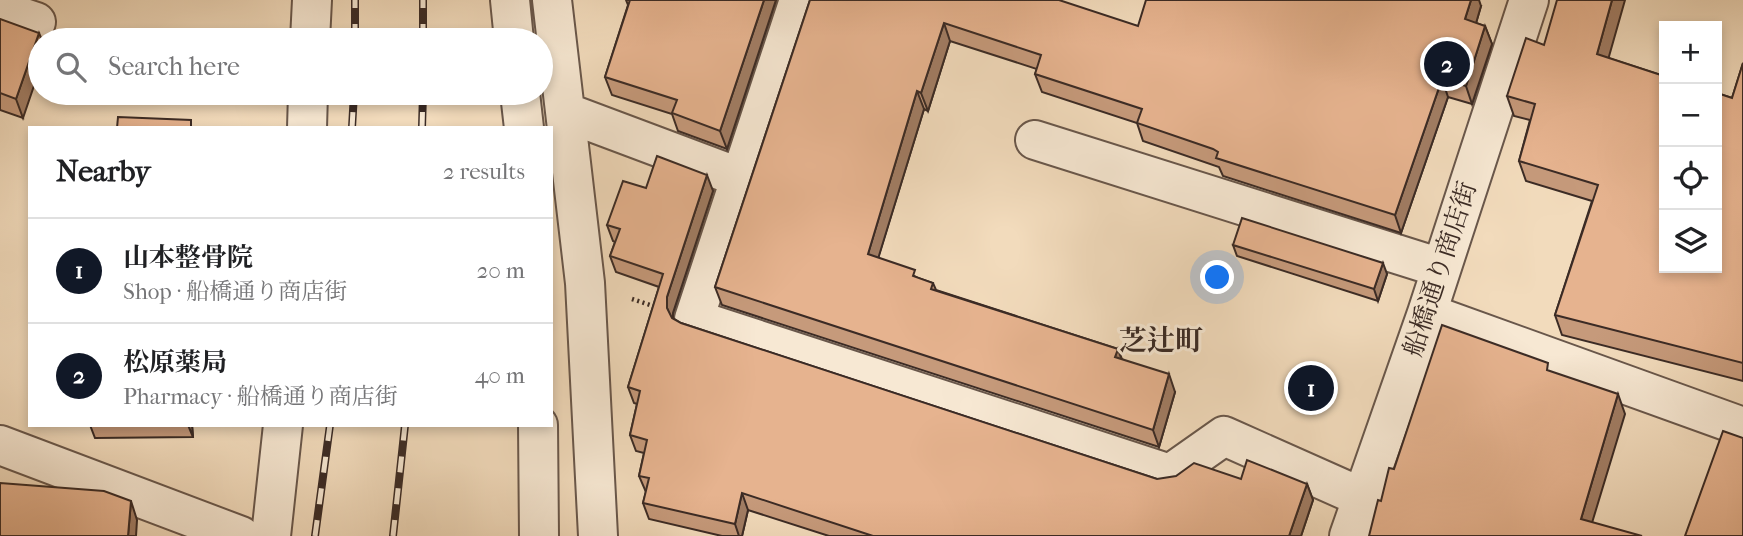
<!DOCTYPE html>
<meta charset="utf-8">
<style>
:root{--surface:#fff;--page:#f6f6f6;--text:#202124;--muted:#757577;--line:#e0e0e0;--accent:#111827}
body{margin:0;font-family:"IM FELL French Canon","Noto Serif JP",serif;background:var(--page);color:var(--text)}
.controls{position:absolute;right:21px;top:21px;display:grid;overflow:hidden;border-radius:0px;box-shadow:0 4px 10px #0003}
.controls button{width:63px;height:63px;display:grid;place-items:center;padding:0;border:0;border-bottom:2px solid var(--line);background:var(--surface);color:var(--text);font:35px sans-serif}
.you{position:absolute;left:1218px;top:278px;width:24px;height:24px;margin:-18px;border:5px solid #fff;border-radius:50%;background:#1a73e8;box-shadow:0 0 0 10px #1a73e833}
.badge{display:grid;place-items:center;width:46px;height:46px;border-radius:50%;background:var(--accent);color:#fff;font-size:23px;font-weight:700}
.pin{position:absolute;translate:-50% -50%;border:4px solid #fff;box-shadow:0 2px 7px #0006}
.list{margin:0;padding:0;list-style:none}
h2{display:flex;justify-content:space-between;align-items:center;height:91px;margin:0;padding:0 28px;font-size:30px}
h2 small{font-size:23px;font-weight:400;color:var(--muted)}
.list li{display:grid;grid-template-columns:46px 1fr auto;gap:21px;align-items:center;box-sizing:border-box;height:105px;padding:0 28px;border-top:2px solid var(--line)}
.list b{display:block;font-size:26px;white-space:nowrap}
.list p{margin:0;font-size:23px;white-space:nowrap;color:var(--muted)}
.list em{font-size:23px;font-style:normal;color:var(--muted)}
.icon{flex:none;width:38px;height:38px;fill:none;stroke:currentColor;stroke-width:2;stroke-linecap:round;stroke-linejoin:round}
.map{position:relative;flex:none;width:1743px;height:536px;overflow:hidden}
.search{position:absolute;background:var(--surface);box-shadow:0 4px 10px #0003;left:28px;top:28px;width:525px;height:77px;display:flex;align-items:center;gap:18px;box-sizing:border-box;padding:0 24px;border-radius:38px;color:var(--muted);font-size:26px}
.panel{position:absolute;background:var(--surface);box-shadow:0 4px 10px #0003;left:28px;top:126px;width:525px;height:301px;border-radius:0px}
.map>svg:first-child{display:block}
</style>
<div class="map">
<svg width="1743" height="536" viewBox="0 0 1743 536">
<rect width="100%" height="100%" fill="#f2dbbc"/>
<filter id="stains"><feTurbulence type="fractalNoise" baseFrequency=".00286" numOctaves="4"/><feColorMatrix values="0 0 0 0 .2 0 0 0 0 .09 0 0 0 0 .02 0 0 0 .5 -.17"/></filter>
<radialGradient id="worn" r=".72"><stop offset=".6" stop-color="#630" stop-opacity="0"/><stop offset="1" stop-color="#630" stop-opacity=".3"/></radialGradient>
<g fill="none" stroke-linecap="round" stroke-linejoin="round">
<g stroke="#69574b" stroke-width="42">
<path id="minor" d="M510,0L514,40
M552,0L585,283L598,536
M799,0L694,319L1170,474L1224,436L1361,497
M0,10L36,22
M310,40L312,0
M520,93L524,128
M565,112L741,178
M307,128L308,93
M1035,140L1441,268
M1427,313L1743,427
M538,425L539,536
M0,445L241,536
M271,536L283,425
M1349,536L1427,313L1529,0"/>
</g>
<path stroke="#3b2b25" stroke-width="4.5" stroke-dasharray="2 3.5" stroke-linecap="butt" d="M632,299L650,305"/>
<use href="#minor" stroke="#f7e8d3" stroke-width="38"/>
<g stroke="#3b2b25" stroke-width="8">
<path id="rail" d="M355,40V0
M423,40V0
M352,128L354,93
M422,128L423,93
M315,536L330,425
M393,536L405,425"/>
</g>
<use href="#rail" stroke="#f7e8d3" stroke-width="5" stroke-dasharray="16" stroke-linecap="butt"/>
</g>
<path fill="#c69a7b" stroke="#3b2b25" stroke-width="2" d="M626,0H776L727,149L678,131L672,114L612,95L605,77L628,5Z
M810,0L1138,26L1481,6L1476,23L1485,26L1492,44L1472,104L1448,97L1401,233L1223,176L1219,167L1143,141L1137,123L1042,92L1035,74L1037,69L950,41L928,111L924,109L878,258L918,278L933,283L936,290L1118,349L1122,359L1175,392L1159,447L722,305L715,287Z
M0,19L23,118L0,110Z
M1608,58L1732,98L1743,63V381L1562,335L1555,315L1592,201L1526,181L1519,161L1530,120L1514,116L1507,96Z
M646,188L713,191L673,313V318L681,323L1157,479H1241L1307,484L1313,500L1301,536H829L748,510L742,536H722L649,519L643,503L646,492L639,476L644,453L636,451L630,435L637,404L634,403L628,387L659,287L616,272L610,256L615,242L613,241L607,225Z
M1233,245L1387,274L1378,301L1237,256Z
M90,425H192L193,437L95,438Z"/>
<path fill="#a17d64" stroke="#3b2b25" stroke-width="2" d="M764,0H776L727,149L720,131Z
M1471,0H1479L1481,6L1472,37L1465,19Z
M1612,0H1625L1604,74L1597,54Z
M944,23L950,41L928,111L921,93Z
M1485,26L1492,44L1472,104L1466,86Z
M39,33L42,40H40V68L23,118L16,99Z
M1442,79L1448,97L1401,233L1395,215Z
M917,91L924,109L874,272L868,254Z
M707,175L713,191L673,313V324L667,308V297Z
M1383,263L1387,274L1378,301L1374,289Z
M1118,349L1124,367L1115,357Z
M1169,374L1175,392L1159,447L1153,430Z
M1618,394L1625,414L1588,536L1581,519Z
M188,425H192L193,437Z
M1307,484L1313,500L1301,536H1289Z
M742,493L748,510L742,536H739L735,524Z
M131,501L137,520L136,536H128Z"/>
<path fill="#e6b38f" stroke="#3b2b25" stroke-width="2" d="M630,0H764L720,131L672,113L677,100L605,77Z
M810,0H1059L1138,26L1146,0H1471L1465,19L1485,26L1466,86L1442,79L1395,215L1216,158L1218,152L1213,149L1137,123L1142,109L1035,74L1041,55L944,23L921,93L917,91L868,254L915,270L913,276L933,283L931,289L1118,349L1115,357L1169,374L1153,430L715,287Z
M1557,0H1612L1597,54L1664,76V268H1717V93L1732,98L1743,63V363L1555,315L1598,185L1519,161L1535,104L1507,96L1526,38L1544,45Z
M0,19L39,33L16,99L0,93Z
M118,117L191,120V128H117Z
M657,156L707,175L667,297V308L672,318L681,323L1157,479L1176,476L1194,463L1241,479L1247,460L1307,484L1289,536H873L742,493L735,524L643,503L649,478L639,476L647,440L630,435L640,391L628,387L663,274L610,256L620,229L607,225L623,181L646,188Z
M1242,218L1383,263L1374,289L1233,245Z
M1442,325L1548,363L1547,370L1618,394L1581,519L1642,536H1369L1378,500L1381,501L1389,468L1394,469Z
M1723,431L1743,438V536H1685Z
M0,483L104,491L131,501L128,536H0Z"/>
<g text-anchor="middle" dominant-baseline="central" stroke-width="6" stroke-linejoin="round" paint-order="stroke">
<g font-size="26" fill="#3b2b25" stroke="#f7e8d3">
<text transform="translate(1440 269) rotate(-72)">船橋通り商店街</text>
</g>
<g font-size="28" font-weight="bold" fill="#3b2b25" stroke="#f7e8d3">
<text x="1161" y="340">芝辻町</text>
</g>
</g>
<rect width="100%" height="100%" filter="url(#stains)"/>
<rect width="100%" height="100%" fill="url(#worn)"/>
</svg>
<div class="controls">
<button>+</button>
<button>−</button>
<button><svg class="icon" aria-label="locate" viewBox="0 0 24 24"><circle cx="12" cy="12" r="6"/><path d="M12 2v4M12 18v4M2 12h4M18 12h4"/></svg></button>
<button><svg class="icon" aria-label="layers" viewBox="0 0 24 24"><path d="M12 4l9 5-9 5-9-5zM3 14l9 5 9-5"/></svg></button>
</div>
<div class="you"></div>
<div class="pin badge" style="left:1311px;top:388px">1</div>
<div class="pin badge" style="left:1447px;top:64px">2</div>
<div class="search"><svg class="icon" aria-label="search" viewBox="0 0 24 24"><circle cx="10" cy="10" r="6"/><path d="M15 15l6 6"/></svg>Search here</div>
<section class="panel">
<h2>Nearby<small>2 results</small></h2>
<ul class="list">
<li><span class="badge">1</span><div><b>山本整骨院</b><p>Shop · 船橋通り商店街</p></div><em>20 m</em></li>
<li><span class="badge">2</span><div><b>松原薬局</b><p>Pharmacy · 船橋通り商店街</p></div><em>40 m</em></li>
</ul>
</section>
</div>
